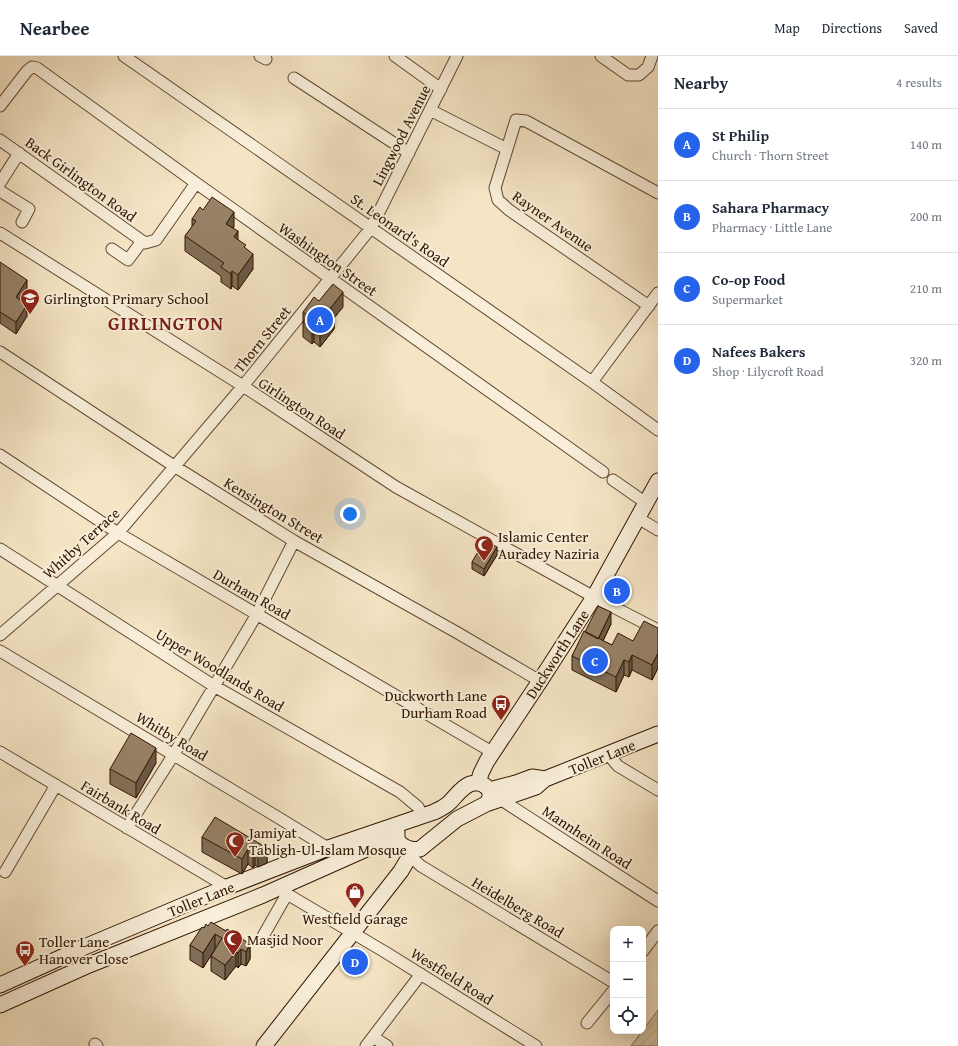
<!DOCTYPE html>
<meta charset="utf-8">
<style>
:root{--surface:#fff;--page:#f6f6f7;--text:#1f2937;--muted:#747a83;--line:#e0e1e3;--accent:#2563eb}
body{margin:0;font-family:"Gentium Book Plus",serif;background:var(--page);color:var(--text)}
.controls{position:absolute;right:12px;bottom:12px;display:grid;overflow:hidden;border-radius:8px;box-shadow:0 4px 16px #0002}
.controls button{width:36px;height:36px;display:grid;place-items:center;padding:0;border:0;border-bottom:1px solid var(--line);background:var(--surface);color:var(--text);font:20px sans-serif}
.you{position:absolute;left:350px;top:458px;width:14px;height:14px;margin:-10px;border:3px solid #fff;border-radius:50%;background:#1a73e8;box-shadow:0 0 0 6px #1a73e833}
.badge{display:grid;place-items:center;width:26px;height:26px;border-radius:50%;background:var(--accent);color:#fff;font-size:13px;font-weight:700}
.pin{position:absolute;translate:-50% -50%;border:2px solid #fff;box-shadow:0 1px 4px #0006}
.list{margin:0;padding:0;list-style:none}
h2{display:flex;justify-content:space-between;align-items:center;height:52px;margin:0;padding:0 16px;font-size:17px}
h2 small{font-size:13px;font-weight:400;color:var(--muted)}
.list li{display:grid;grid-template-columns:26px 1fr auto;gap:12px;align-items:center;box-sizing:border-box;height:72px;padding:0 16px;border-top:1px solid var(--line)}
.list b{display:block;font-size:15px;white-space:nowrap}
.list p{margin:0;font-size:13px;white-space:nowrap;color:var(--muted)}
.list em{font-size:13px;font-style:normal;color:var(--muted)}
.icon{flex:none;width:22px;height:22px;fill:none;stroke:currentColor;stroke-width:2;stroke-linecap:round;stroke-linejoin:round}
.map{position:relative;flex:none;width:658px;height:990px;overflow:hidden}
header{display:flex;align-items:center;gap:24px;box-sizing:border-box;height:56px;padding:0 20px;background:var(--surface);border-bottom:1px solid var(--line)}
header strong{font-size:19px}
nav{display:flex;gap:22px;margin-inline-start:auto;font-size:14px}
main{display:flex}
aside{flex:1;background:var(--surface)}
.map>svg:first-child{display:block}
</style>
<header>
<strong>Nearbee</strong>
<nav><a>Map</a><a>Directions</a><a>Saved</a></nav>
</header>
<main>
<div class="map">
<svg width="658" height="990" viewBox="0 0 658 990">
<defs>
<pattern id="garden-furrows" width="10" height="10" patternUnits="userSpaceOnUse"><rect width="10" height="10" fill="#d4c2a4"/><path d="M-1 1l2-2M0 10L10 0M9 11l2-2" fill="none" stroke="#b6a68b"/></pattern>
</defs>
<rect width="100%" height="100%" fill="#f5e5c5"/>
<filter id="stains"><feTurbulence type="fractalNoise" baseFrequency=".005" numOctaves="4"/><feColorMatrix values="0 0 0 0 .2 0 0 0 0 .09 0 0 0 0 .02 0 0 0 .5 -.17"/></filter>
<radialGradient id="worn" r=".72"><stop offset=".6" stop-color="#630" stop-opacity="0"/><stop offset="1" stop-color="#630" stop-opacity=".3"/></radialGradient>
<path fill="url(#garden-furrows)" stroke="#826c52" d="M658,954V990H631Z"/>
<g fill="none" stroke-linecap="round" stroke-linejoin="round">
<g stroke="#624931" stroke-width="13">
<path id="street" d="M124,0L592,326L658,374
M260,0L266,3
M395,0L441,33
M601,0L628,19H639L648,11L652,0
M294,22L409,97
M0,50L27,15L32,11L37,12L196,127L603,416
M430,54L507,93
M0,84L145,187L156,184L196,127
M0,127L19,97
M0,135L29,153L22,166
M0,177L243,330L396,431L594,541L658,574
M112,193L128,204L142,185
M649,250L509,154L498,144L495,132L516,64L526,65L658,137
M0,296L174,410L294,485L456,576L540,625
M592,326L658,237
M0,399L118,477L492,696
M613,424L646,447
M638,462L658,474
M0,493L214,630L400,736L418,751L422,759
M0,579L118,477L243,330L371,172L457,0
M0,595L274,759L328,792
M0,696L227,831
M608,698L618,710L658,734
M500,743L658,845
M127,772L174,698L257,558L294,485
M409,799L421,810L613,926
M5,816L56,729
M282,831L287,838L385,896L536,990
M262,882L287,838
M643,895L658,875
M587,967L613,935
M373,981L387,990
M95,988L97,990
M366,990L421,918"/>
</g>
<g stroke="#311500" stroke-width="17">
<path id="secondary" d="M478,727L481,717L487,705L540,625L594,541L658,425
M489,734L516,727L532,721L545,723
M397,776V783C401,791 411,795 420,793L457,763L486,748L536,731L545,723L658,678
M0,929L82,892L227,831L328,792L434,756C440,753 445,751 450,746C456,740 462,731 470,728C484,723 497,737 486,748
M0,949L89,909L263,839L371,791L384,787L398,786
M264,990L401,815L408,803L410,793"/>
</g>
<use href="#street" stroke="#f8eed9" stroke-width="11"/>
<use href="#secondary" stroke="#f8eed9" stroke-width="15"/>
</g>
<path fill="#826f58" stroke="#311500" d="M203,154L234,171L233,172L238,184L246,193L253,213L238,234L232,230L231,233L221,226V220L185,195V180L192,171V163Z
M0,206L27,236L21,245L27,260L16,278L0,267Z
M319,245L343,251L334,262V273L320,291L314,286L312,288L303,281V256Z
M497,499L484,520L472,513V506Z
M611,568L603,585L612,589L633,585L658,572V612L652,624L632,614L629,621L624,619L616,636L572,614V600L585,576Z
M156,707L136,742L110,728V713Z
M202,781L267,792V807L258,811L255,809L253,812L248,808L242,818L202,796Z
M208,870L226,875L250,888V903L246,910L241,908L238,912L236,910L225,924L211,915V900L215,893L203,912L190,904V889L204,872Z"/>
<path fill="#6a5a47" stroke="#311500" d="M234,156V171L226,182V168Z
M238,175V190L234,181Z
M253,198V213L238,234V219Z
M232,215V230L231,233V218Z
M27,224V236L16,253V241Z
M343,236V251L334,262V273L320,291V276L329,254Z
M27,249V260L16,278V266Z
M314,271V286L312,288V273Z
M497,491V499L484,520V513Z
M611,556V568L597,597V586Z
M658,597V612L652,624V609Z
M632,599V614L629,621V606Z
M624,604V619L616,636V621Z
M156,692V707L136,742V727Z
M267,792V807L258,811V796Z
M248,793V808L242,818V803Z
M255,794V809L253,812V797Z
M215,878V893L203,912V897Z
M250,888V903L246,910V896Z
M241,893V908L238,912V897Z
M236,896V910L225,924V909Z"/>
<path fill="#978166" stroke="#311500" d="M212,141L234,156L226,168L238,175L234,181L246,189L244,191L253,198L238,219L232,215L231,218L221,211L224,207L185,180L196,165L192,163L200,151L203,154Z
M0,206L27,224L16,241L27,249L16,266L0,256Z
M333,228L343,236L329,254L334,258L320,276L314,271L312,273L303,266L308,260L303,256L314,241L319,245Z
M483,487L490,491L491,488L497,491L484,513L472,506Z
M598,550L611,556L598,583L585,576Z
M644,565L658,572V597L652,609L632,599L629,606L624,604L616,621L572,600L584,575L612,589L618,577L633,585Z
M131,677L156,692L136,727L110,713Z
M215,761L267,792L258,796L255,794L253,797L248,793L242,803L202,781Z
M211,866L226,875L227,873L250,888L246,896L241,893L238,897L236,896L225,909L211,900L222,882L215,878L203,897L190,889L202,871L204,872L206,868L208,870Z"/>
<defs>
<g id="school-pin" transform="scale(1)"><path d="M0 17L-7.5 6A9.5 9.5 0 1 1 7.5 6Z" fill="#8f2418" stroke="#f8eed9"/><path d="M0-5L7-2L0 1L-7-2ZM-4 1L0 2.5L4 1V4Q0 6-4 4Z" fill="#fff"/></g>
<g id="mosque-pin" transform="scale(1)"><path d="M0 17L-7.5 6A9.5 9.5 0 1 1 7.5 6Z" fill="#8f2418" stroke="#f8eed9"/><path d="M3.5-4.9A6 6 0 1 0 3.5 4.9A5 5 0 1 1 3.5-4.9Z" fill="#fff"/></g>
<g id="bus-pin" transform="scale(1)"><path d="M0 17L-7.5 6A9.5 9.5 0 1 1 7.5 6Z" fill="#8f2418" stroke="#f8eed9"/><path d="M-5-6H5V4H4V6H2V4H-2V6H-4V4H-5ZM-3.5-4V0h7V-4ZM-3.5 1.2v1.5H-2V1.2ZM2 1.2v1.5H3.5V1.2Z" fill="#fff"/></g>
<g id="shop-pin" transform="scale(1)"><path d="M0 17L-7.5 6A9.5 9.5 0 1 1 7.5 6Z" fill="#8f2418" stroke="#f8eed9"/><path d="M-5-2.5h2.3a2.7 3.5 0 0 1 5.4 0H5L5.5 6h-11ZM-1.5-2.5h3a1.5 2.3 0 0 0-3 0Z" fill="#fff"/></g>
</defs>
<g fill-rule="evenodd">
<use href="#school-pin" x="30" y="242"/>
<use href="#mosque-pin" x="484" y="489"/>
<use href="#bus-pin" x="501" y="648"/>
<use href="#mosque-pin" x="235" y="785"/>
<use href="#shop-pin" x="355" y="836"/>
<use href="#mosque-pin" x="233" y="883"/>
<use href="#bus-pin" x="25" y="894"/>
</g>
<g text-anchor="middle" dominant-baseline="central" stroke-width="4" stroke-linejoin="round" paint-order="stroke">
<g font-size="15" fill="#311500" stroke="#f8eed9">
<text transform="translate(401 79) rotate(-63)">Lingwood Avenue</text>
<text transform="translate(81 123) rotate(36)">Back Girlington Road</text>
<text transform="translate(553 165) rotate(35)">Rayner Avenue</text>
<text transform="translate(400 174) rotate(35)">St. Leonard's Road</text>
<text transform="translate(328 203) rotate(35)">Washington Street</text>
<text transform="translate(262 283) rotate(-51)">Thorn Street</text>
<text transform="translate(302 352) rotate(33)">Girlington Road</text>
<text transform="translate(274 454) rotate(31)">Kensington Street</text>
<text transform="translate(81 487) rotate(-42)">Whitby Terrace</text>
<text transform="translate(252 538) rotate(30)">Durham Road</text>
<text transform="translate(557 598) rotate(-57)">Duckworth Lane</text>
<text transform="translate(220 614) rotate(31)">Upper Woodlands Road</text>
<text transform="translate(172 680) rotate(31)">Whitby Road</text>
<text transform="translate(602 701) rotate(-22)">Toller Lane</text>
<text transform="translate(121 751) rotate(31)">Fairbank Road</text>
<text transform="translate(587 781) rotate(33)">Mannheim Road</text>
<text transform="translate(201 843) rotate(-22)">Toller Lane</text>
<text transform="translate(518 851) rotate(31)">Heidelberg Road</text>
<text transform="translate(452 920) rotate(32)">Westfield Road</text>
</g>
<g font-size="15" fill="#311500" stroke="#f8eed9" text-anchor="start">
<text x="44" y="242">Girlington Primary School</text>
<text x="498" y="480">Islamic Center<tspan x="498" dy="17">Auradey Naziria</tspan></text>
<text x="487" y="639" text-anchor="end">Duckworth Lane<tspan x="487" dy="17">Durham Road</tspan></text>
<text x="249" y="776">Jamiyat<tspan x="249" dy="17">Tabligh-Ul-Islam Mosque</tspan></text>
<text x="355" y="862" text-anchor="middle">Westfield Garage</text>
<text x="247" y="883">Masjid Noor</text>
<text x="39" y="885">Toller Lane<tspan x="39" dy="17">Hanover Close</tspan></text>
</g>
<g font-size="19" font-weight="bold" letter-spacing="1" fill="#7a1f14" stroke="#f8eed9">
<text x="166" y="267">GIRLINGTON</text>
</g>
</g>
<rect width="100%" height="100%" filter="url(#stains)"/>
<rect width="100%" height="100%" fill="url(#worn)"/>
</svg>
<div class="controls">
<button>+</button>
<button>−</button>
<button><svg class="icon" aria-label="locate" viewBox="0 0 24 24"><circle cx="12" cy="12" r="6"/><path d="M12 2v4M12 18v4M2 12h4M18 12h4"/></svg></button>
</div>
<div class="you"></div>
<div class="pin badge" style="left:320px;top:264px">A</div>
<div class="pin badge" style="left:617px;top:535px">B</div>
<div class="pin badge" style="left:595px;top:605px">C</div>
<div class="pin badge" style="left:355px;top:906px">D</div>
</div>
<aside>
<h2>Nearby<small>4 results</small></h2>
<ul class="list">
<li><span class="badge">A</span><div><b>St Philip</b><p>Church · Thorn Street</p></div><em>140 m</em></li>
<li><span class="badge">B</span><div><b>Sahara Pharmacy</b><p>Pharmacy · Little Lane</p></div><em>200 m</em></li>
<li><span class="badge">C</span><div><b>Co-op Food</b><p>Supermarket</p></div><em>210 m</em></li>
<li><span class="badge">D</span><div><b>Nafees Bakers</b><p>Shop · Lilycroft Road</p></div><em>320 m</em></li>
</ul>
</aside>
</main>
